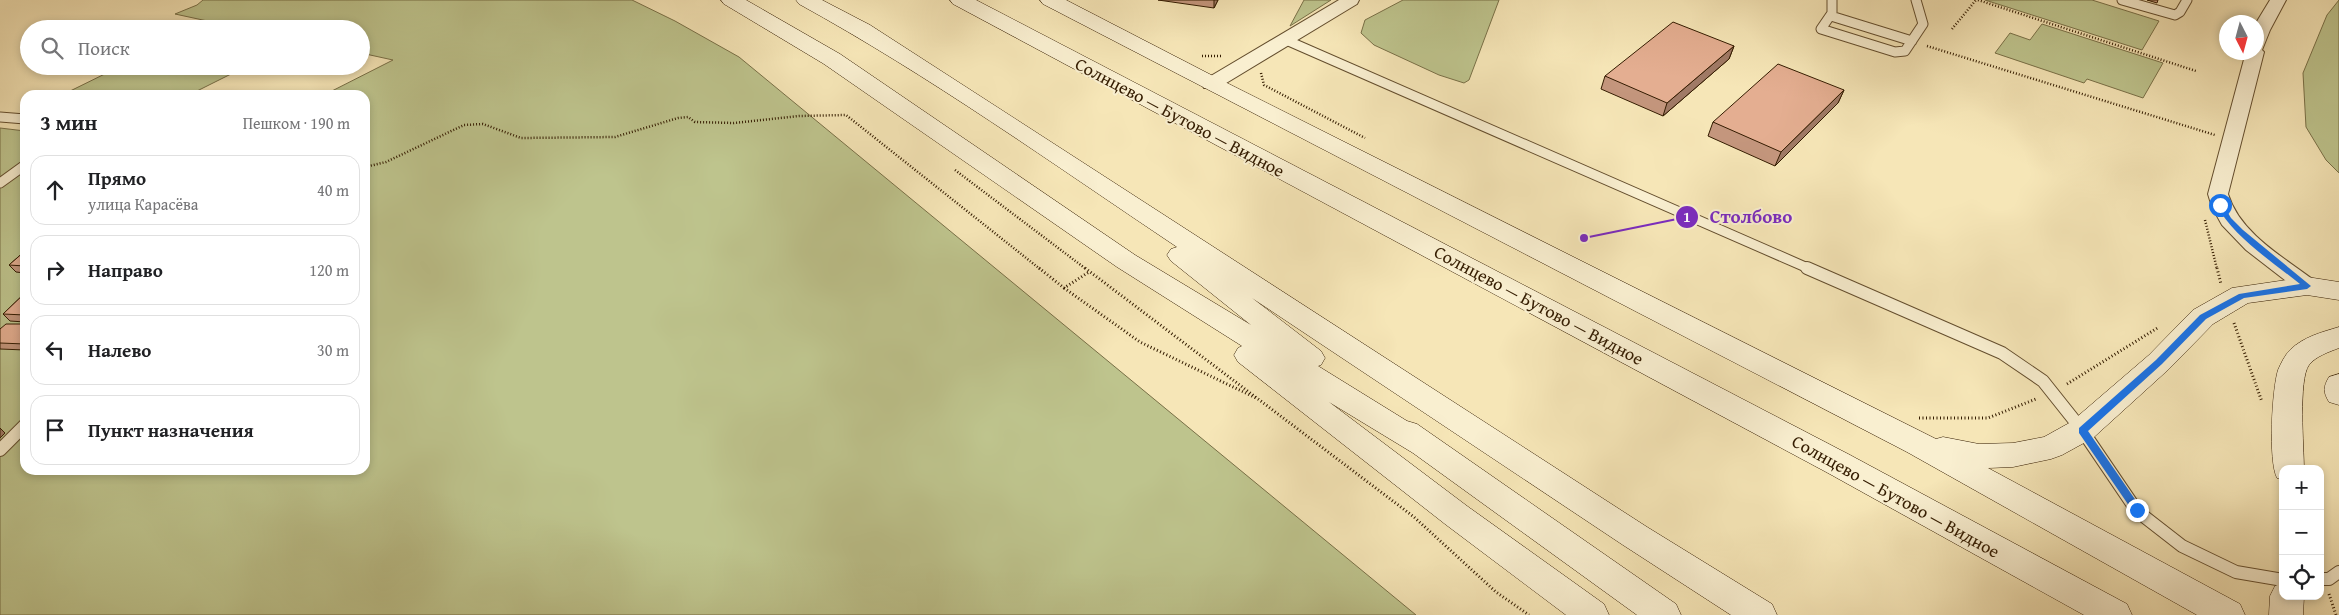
<!DOCTYPE html>
<html lang="ru">
<meta charset="utf-8">
<style>
:root{--surface:#fff;--page:#f2f2f2;--text:#202124;--muted:#757577;--line:#e0e0e0}
body{margin:0;font-family:"Gentium Book Plus",serif;background:var(--page);color:var(--text)}
.controls{position:absolute;right:15px;bottom:15px;display:grid;overflow:hidden;border-radius:10px;box-shadow:0 2px 8px #0003}
.controls button{width:45px;height:45px;display:grid;place-items:center;padding:0;border:0;border-bottom:1px solid var(--line);background:var(--surface);color:var(--text);font:25px sans-serif}
.compass{position:absolute;left:2219px;top:15px;width:45px;height:45px;border-radius:50%;background:var(--surface);box-shadow:0 2px 8px #0003;rotate:174deg}
.stop{position:absolute;width:15px;height:15px;margin:-11px;border:4px solid #1a73e8;border-radius:50%;background:#fff}
.stop.end{background:#1a73e8;border-color:#fff;box-shadow:0 1px 5px #0008}
.list{margin:0;padding:0;list-style:none}
h2{display:flex;justify-content:space-between;align-items:center;height:65px;margin:0;padding:0 20px;font-size:21px}
h2 small{font-size:16px;font-weight:400;color:var(--muted)}
.list li{display:grid;grid-template-columns:32px 1fr auto;gap:15px;align-items:center;box-sizing:border-box;height:70px;margin:0 10px 10px;padding:0 10px;border:1px solid var(--line);border-radius:15px}
.list b{display:block;font-size:19px;white-space:nowrap}
.list p{margin:0;font-size:16px;white-space:nowrap;color:var(--muted)}
.list em{font-size:16px;font-style:normal;color:var(--muted)}
.icon{flex:none;width:28px;height:28px;fill:none;stroke:currentColor;stroke-width:2;stroke-linecap:round;stroke-linejoin:round}
.map{position:relative;flex:none;width:2339px;height:615px;overflow:hidden}
.search{position:absolute;background:var(--surface);box-shadow:0 2px 8px #0003;left:20px;top:20px;width:350px;height:55px;display:flex;align-items:center;gap:12px;box-sizing:border-box;padding:0 18px;border-radius:28px;color:var(--muted);font-size:19px}
.panel{position:absolute;background:var(--surface);box-shadow:0 2px 8px #0003;left:20px;top:90px;width:350px;height:385px;border-radius:15px}
.map>svg:first-child{display:block}
</style>
<div class="map">
<svg width="2339" height="615" viewBox="0 0 2339 615">
<rect width="100%" height="100%" fill="#f6e6b7"/>
<filter id="stains"><feTurbulence type="fractalNoise" baseFrequency=".004" numOctaves="4"/><feColorMatrix values="0 0 0 0 .2 0 0 0 0 .09 0 0 0 0 .02 0 0 0 .5 -.17"/></filter>
<radialGradient id="worn" r=".72"><stop offset=".6" stop-color="#630" stop-opacity="0"/><stop offset="1" stop-color="#630" stop-opacity=".3"/></radialGradient>
<path fill="#bec48d" stroke="#797047" d="M203,0H632L675,21L739,57L1416,615H0V128L25,131V470H365V95H324L393,60L361,53V29H199L212,22L175,14L197,5Z
M1304,0H1331L1290,26Z
M1403,0H1499L1469,80L1464,83L1439,75L1374,45L1361,33L1365,20Z
M1985,0H2092L2159,21L2142,50Z
M2339,0V173L2326,160L2306,127L2303,73L2327,15Z
M2042,24L2163,63L2143,98L2087,79L2084,83L1995,53L2010,33L2030,40Z
M121,66H247L189,95H62Z"/>
<g fill="none" stroke-linecap="round" stroke-linejoin="round">
<g stroke="#644e2e" stroke-width="11">
<path id="service-far1" d="M1832,0V13L1821,29L1895,52L1905,51L1923,24L1916,0
M2122,0L2175,15L2180,12L2187,0
M1831,16L1912,41
M1286,40L1810,269
M0,117L25,119
M0,183L25,165"/>
</g>
<g stroke="#644e2e" stroke-width="14">
<path id="service" d="M1807,268L2002,353L2043,381L2082,430L2137,511L2182,546L2236,572L2283,580
M0,450L25,425
M2320,579H2329L2339,572"/>
</g>
<g stroke="#644e2e" stroke-width="2">
<path id="minor" d="M1339,0H1359L1357,4L1218,88H1204L1202,84L1204,80Z
M2270,0H2286L2270,30L2262,50L2264,52L2228,194C2240,233 2283,257 2315,281L2318,286L2315,291L2307,294L2299,291L2246,250L2222,225L2212,207L2208,194L2246,52H2256V23Z"/>
</g>
<g stroke="#341c01" stroke-width="1">
<path id="secondary" d="M721,0H746L840,54L1135,255L1251,325L1171,261L1167,255L1171,249L1177,247C1053,164 930,76 799,4L796,0H822L870,25L1647,527L1772,604L1777,615H1731L1623,545L1252,298L1321,351L1325,358L1321,365L1318,366L1407,421L1417,424L1676,604L1681,615H1637L1413,453L1329,402L1467,506L1604,604L1609,615H1566L1445,524L1238,362L1234,355L1238,348L1242,346L1117,267L824,64L724,4Z
M950,0H976L1850,455L2127,604L2132,615H2084L1828,473L953,4Z
M1040,0H1066L1219,79L1936,439L1943,437L1979,444L2013,443L2044,437L2071,422L2149,355L2193,310L2232,288L2307,277L2339,282V300L2307,295L2248,303L2213,324L2169,369L2093,438L2062,455L2051,459L2013,467L1988,468L2240,604L2245,615H2197L1907,452L1043,4Z
M2339,327V348C2329,352 2316,356 2309,365C2298,380 2304,448 2304,469H2283V480L2277,478C2268,461 2272,389 2278,370C2281,363 2285,355 2290,350C2303,337 2322,332 2339,327Z
M2339,374V405L2329,402C2323,392 2323,387 2329,377Z
M2283,583V596H2304L2303,615H2269L2270,596L2275,586Z"/>
</g>
<path stroke="#341c01" stroke-width="2.5" stroke-dasharray="1 2" stroke-linecap="butt" d="M1978,0L2196,71
M1952,29L1976,0
M1927,46L2215,135
M1202,56H1223
M1261,73L1264,85L1365,138
M365,167L386,162L464,125L483,124L521,138L615,137L678,118L688,117L695,122L734,123L799,116L846,115L1040,269
M955,170L1086,269
M2205,220L2217,269"/>
<path stroke="#341c01" stroke-width="3" stroke-dasharray="1 2.5" stroke-linecap="butt" d="M1039,268L1064,288L1089,272
M1085,268L1414,517L1496,592L1529,615
M2217,268L2221,284
M1064,288L1140,342L1256,398
M2234,323L2262,402
M2067,384L2159,327
M1919,418H1988L2036,399
M2329,594L2336,615"/>
<use href="#service-far1" stroke="#f9efd0" stroke-width="9"/>
<use href="#service" stroke="#f9efd0" stroke-width="12"/>
<use href="#minor" fill="#f9efd0" fill-rule="evenodd"/>
<use href="#secondary" fill="#f9efd0" fill-rule="evenodd"/>
</g>
<path fill="#c4967d" stroke="#341c01" d="M1158,0H1218L1214,8Z
M2147,0H2158L2157,3Z
M1734,46L1729,59L1663,116L1601,89L1605,76Z
M1844,90L1838,103L1775,166L1708,136L1713,122Z
M25,251V273L16,272L9,265Z
M25,293V322L10,321L3,314Z
M25,324V350L0,349V329Z"/>
<path fill="#a07a66" stroke="#341c01" d="M1214,0H1218L1214,8Z
M1734,46L1729,59L1663,116L1667,103Z
M1844,90L1838,103L1775,166L1781,152Z
M0,428L5,433L0,438Z"/>
<path fill="#e4ae91" stroke="#341c01" d="M1673,22L1734,46L1667,103L1605,76Z
M1778,64L1844,90L1781,152L1713,122Z
M25,251V266L9,265Z
M25,293V315L3,314Z
M6,324H25V344L0,343V329Z"/>
<path fill="#1a73e8" d="M2217,203H2222L2231,218L2243,230L2311,286L2307,289L2244,298L2206,319L2162,364L2088,431L2141,508L2142,510L2137,514L2134,513L2079,433V428L2156,360L2200,315L2239,294L2300,284C2270,260 2235,238 2216,205Z"/>
<g text-anchor="middle" dominant-baseline="central" stroke-width="4" stroke-linejoin="round" paint-order="stroke">
<g font-size="18" fill="#341c01" stroke="#f9efd0">
<text transform="translate(1180 117) rotate(28)">Солнцево — Бутово — Видное</text>
<text transform="translate(1539 305) rotate(28)">Солнцево — Бутово — Видное</text>
<text transform="translate(1896 496) rotate(29)">Солнцево — Бутово — Видное</text>
</g>
</g>
<path fill="none" stroke="#7b2cbf" stroke-width="2" d="M1584 238L1687 217"/>
<g fill="#7b2cbf" stroke="#f9efd0" stroke-width="2">
<circle cx="1584" cy="238" r="5"/>
<circle cx="1687" cy="217" r="12"/>
</g>
<g font-size="15" text-anchor="middle" font-weight="bold" fill="#fff">
<text x="1687" y="222">1</text>
</g>
<g font-size="19" text-anchor="middle" font-weight="bold" fill="#7b2cbf" stroke="#f9efd0" stroke-width="4" stroke-linejoin="round" paint-order="stroke">
<text x="1751" y="223">Столбово</text>
</g>
<rect width="100%" height="100%" filter="url(#stains)"/>
<rect width="100%" height="100%" fill="url(#worn)"/>
</svg>
<div class="controls">
<button>+</button>
<button>−</button>
<button><svg class="icon" aria-label="locate" viewBox="0 0 24 24"><circle cx="12" cy="12" r="6"/><path d="M12 2v4M12 18v4M2 12h4M18 12h4"/></svg></button>
</div>
<svg class="compass" viewBox="-18 -18 36 36"><path d="M0-13l5 13h-10z" fill="#e53935"/><path d="M0 13l5-13h-10z" fill="#757577"/></svg>
<div class="stop" style="left:2220px;top:205px"></div>
<div class="stop end" style="left:2137px;top:510px"></div>
<div class="search"><svg class="icon" aria-label="search" viewBox="0 0 24 24"><circle cx="10" cy="10" r="6"/><path d="M15 15l6 6"/></svg>Поиск</div>
<section class="panel">
<h2>3 мин<small>Пешком · 190 m</small></h2>
<ul class="list">
<li><svg class="icon" aria-label="ahead" viewBox="0 0 24 24"><path d="M12 20V5M6 11l6-6 6 6"/></svg><div><b>Прямо</b><p>улица Карасёва</p></div><em>40 m</em></li>
<li><svg class="icon" aria-label="right" viewBox="0 0 24 24"><path d="M7 20v-9h11M14 6l5 5-5 5"/></svg><div><b>Направо</b></div><em>120 m</em></li>
<li><svg class="icon" aria-label="left" viewBox="0 0 24 24"><path d="M17 20v-9H6M10 6l-5 5 5 5"/></svg><div><b>Налево</b></div><em>30 m</em></li>
<li><svg class="icon" aria-label="arrive" viewBox="0 0 24 24"><path d="M6 21V4h12l-3 4 3 4H6"/></svg><div><b>Пункт назначения</b></div></li>
</ul>
</section>
</div>
